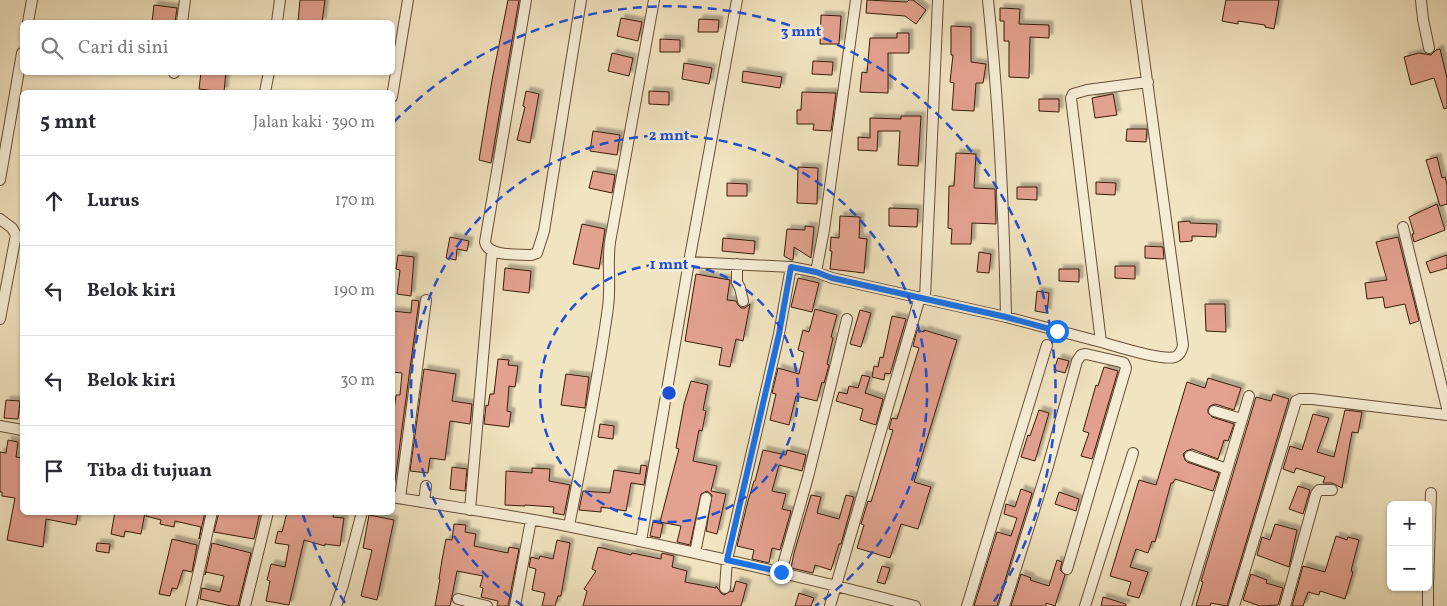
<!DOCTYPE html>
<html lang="id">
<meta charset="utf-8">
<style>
:root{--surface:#fff;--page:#f2f2f3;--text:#2b2b33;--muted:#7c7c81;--line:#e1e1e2}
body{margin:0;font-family:Vollkorn,serif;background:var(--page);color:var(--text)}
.controls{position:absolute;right:15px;bottom:15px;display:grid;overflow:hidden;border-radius:8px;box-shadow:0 1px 4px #0004}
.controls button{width:45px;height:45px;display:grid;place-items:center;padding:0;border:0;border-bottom:1px solid var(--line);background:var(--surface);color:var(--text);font:25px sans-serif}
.stop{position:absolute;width:15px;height:15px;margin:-11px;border:4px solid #1a73e8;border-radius:50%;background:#fff}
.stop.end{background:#1a73e8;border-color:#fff;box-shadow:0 1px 5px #0008}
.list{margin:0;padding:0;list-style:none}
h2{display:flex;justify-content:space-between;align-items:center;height:65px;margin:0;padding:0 20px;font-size:21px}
h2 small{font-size:16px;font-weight:400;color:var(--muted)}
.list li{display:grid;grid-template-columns:32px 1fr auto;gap:15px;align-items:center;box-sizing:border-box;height:90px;padding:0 20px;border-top:1px solid var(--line)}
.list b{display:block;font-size:19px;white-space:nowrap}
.list em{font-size:16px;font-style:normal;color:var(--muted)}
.icon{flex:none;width:28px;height:28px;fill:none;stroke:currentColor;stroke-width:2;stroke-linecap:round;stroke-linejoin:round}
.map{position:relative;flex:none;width:1447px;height:606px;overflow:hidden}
.search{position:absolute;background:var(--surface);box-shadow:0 1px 4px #0004;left:20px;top:20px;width:375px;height:55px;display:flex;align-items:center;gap:12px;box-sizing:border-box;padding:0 18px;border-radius:8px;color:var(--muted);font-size:19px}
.panel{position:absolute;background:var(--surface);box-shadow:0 1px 4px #0004;left:20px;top:90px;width:375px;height:425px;border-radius:8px}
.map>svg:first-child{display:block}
</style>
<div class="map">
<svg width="1447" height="606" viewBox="0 0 1447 606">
<defs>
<filter id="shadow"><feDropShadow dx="4" dy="-4" stdDeviation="1" flood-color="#0004"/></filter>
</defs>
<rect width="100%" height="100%" fill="#f1e4c0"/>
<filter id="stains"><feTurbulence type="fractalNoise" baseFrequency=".004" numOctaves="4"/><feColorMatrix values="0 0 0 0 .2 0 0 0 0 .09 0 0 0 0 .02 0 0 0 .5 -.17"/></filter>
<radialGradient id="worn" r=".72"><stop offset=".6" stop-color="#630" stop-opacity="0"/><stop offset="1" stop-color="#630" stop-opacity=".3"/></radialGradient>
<path fill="#e3a18f" stroke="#391b06" filter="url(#shadow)" d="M300,0H325L322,22H298Z
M508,0H519L491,163L479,160L492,80Z
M867,0L907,2L909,0H913L926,10L916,24L905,16L866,13Z
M1226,0H1279L1274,29L1265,27V25L1238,21V24L1222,21Z
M154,5L177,8L175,22H152Z
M1000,8L1020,9L1019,24L1049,25V38L1030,37L1029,78L1009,77V41H1004V21H1000Z
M821,15L841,16L839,44H820Z
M621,18L642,22L638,41L617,36Z
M699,19L719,20L718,32H698Z
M951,26L971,27V62L986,64L983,83H976L974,111L952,110L954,83L950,82L953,55H951Z
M897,33H909V53H888V93L860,92L862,72L867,73L870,38H897Z
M660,39L680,40V52H660Z
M1440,49L1447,78V108L1444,109L1434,78L1411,85L1404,57L1419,53L1431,55L1436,50Z
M612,53L633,58L629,76L608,71Z
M813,61L833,62L832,75L812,74Z
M684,63L712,68L709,84L682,79Z
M743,71L782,77L780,88L742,82Z
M201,72H226L224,92L199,89Z
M526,91L539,94L530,143L517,140L525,107L523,106Z
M649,91L669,92V105L649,104Z
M802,92L836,93L831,131L813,130L814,124H797V110H801Z
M1113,94L1117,115L1095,118L1092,98Z
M1039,99H1059V112L1039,111Z
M901,116H921L918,166L898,165L900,131H878L877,151L858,150V137L870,138V118L901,119Z
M1127,129H1147L1146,142L1126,141Z
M593,131L620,135L617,155L590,151Z
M956,153L976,154L974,188L995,189L996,224L972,223L971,244H951L952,229L948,228L949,186H954Z
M1437,157L1442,178L1445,177L1447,185V204L1440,206L1426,160Z
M798,167L818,168L817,204L797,203Z
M593,171L615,175L612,193L589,188Z
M1096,182L1116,183L1115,195L1096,194Z
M727,183L747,184V196H727Z
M1017,187H1037V200L1017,199Z
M1437,204L1445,230L1414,242L1412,234H1414L1409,217Z
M889,208L918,209L917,227L889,226Z
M840,216L860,217L859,238L867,239L864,273L830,269L832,251H830L831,237L839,238Z
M1190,221V223L1217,224L1216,237L1192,236V241L1180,242L1178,222Z
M582,224L605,229L599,269L573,264Z
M805,226L814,227L811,258L794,247L793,260H791L784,256L787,229L805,230Z
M450,237L469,241L467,251L457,249L456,260L446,258Z
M1398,237L1419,321L1410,324L1405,304L1385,308L1383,297L1367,299L1365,283L1387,280L1376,242Z
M723,238L755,241L754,254L722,251Z
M1145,246L1163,247L1164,259L1145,258Z
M979,252L991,254L989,273L977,272Z
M398,255L414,257L411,296L397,294L400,270L396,269Z
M1447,255V268L1430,273L1426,262Z
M1115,266H1135V279L1115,278Z
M505,268L531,271L529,293L503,290Z
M1059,269H1079V282L1059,281Z
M696,274L730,280L727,300L736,301L738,305L741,308H745L750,304L743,341L736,339L730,367L719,365L722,348L685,341Z
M798,278L819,283L812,312L791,307Z
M1037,291L1049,293L1047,313L1035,311Z
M412,300L419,301L394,488H392V426L396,395H400L402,373L392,372V311L411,313Z
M1205,304H1225L1226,332L1206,331Z
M815,309L837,315L831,337L833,338L827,364L829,365L824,383L822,382L817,401L796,396L789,425L770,420L776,394L772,393L778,368L799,374L804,352L798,350L803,330L809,332Z
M860,310L871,313L861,347L850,344Z
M892,316L906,319L890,374L885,373L884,380L872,377L874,366L878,367L880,357L883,358Z
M917,330L924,332V330L957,340L914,482L931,487L928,496L918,529L901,524L890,558L857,548L864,525L861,524L868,501L871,502L893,430L889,429L892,418L897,419L919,348L913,346Z
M1058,358L1069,361L1065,373L1054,370Z
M498,359L509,360L508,365L518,366L515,387L509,386L507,411L511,412L509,427L484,424L486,405L488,406L490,394H494Z
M1104,367L1118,371L1092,459L1081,456L1089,433L1083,431L1096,385L1098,386Z
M424,369L456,374L452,401L472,404L470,424L450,421L445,460L430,458L428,473L410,471Z
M566,374L589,377L585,408L561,405Z
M862,375L870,377L865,393L883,399L876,425L860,420L863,409L836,401L839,392L847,394L849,386L858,388Z
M1208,378L1241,388L1234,410L1215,404L1210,406L1208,409V413L1212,417L1234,424L1228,441L1224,440L1218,459L1192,449L1186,451L1183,454L1185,460L1187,462L1219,473L1213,491L1175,479L1173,483H1171L1155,542L1152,541L1148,553L1136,549L1130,567L1148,572L1139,598L1127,595L1131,582L1110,576L1139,480L1156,485L1187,382L1205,388Z
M691,381L708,385L703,410L706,411L702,431L699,430L693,461L717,466L711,491L726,494L717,534L706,531L712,495L707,491L701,494L690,545L677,542L681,526L660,522L679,449L676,448L684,404Z
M1273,394L1289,399L1227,606L1211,603L1210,606H1196L1203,582L1201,581L1256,397L1271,401Z
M6,400L20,401L18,419L4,418Z
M1039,410L1049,413L1035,461L1021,457L1028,435L1030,436Z
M1345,410L1362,412L1358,433L1352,432L1342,488L1332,483H1323L1325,477L1296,468L1294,473L1283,469L1290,446L1302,450L1313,414L1329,418L1317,452L1334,457Z
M600,424L614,426L613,439L598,437Z
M8,440L18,442L16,457L22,458L21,477H22V512H78L76,525L46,519L43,547L7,540L15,498L2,496V492H0V452L6,453Z
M763,450L786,455L787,450L806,455L802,471L779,465L772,491L786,494L782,509L791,511L780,550L772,548L769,563L752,559L754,550L737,546L748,501L754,481H755Z
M641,465L647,466L644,485L631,483L626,511L601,507V512L579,510L583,491L610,493L614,470L640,474Z
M452,467L467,469L465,491L450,489Z
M532,468L550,469L549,481L570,485L564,515L553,513L554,507L525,505V506L505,505L506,471L532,473Z
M1298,486L1310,490L1303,514L1289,509Z
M1021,489L1032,493L997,606H974L997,532L1011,536L1017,518L1004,514L1006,504L1015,507Z
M1059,492L1079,499L1076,511L1055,504Z
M811,495L821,497L817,513L839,519L846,495L854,497L841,544H839L831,570L815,565L813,573L791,568L794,553Z
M115,512H145L141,534L125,531L124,537L111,534Z
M146,512H205L199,539L201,527L175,521L174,527L160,524L161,520L146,516Z
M219,512H260L254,539L214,532Z
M287,512H334L333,517L344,518L340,546L325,544V546L304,540L289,605L266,601L270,581L267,580L271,564L285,567L289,545L275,543L278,531L282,532Z
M369,515L394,520L377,600L361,596L372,550L363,548Z
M653,522L663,524L660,538L650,536Z
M454,524L466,525L465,532L476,534L474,546L508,553L509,547L519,549L508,606H497L498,601L481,597L483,588L480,587L483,576L457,571L450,606H435L440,579H439L442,560L446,539L452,540Z
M1275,524L1297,530L1289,567L1257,555L1262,537L1270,540Z
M1336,536L1347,540L1348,537L1359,540L1351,571L1353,572L1345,599L1320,591L1319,595L1308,592L1303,606H1292L1303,566L1325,572Z
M172,539L197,545L192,572L183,570L177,589L172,588L170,596L159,594Z
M557,540L570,543L561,596H558L555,606H542L545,593L532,590L536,569L529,567L531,557L539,559L540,556L553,559Z
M97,543L110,544L109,553L96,551Z
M212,543L251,553L238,606H231L200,599L202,588L220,592L224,576L206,572L205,575Z
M598,547L631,555L632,553L661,559L662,553L674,556L672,567L687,571L685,582L716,588V586L721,593L724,595L731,591L733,592L736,581L747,584L741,606H583L587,591L584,589L596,571L592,569Z
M1057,560L1062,562L1060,570L1065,575L1055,606L1046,603V606H1011L1021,574L1031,578L1030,580L1049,586Z
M882,566L890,568L885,584L877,582Z
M1251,574L1267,580L1266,583L1283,588L1278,605L1260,606L1243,600Z
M799,593L814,598L811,606H795Z
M1103,597L1126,604V606H1101Z"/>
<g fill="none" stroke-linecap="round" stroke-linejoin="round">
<g stroke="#674d34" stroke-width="12">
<path id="minor" d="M526,0L485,242C488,257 518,254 531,255L537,253L544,231L581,0
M988,0C999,105 1004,211 1006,317
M1421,0L1423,19L1429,48
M28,22L32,0
M182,22L185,0
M277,22L280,0
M174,73V72
M265,92L269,72
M392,97L408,0
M0,180L22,53
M0,219L12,228L16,235L0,319
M1403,227L1447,408
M689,262L791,267L779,334L727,560L725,588
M737,264V282L740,288L743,301
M791,267L816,272L824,230L856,0
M816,272L832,278L1006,317L1101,342L1071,98L1073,94L1087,90L1148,82
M925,298L938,0
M1101,342C1116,346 1162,361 1175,357C1180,355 1182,350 1183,345L1136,0
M1214,411L1242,419
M0,426L22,430
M1190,456L1227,469
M392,497C452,507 512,515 572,527C687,550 801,576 915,606
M400,498L426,300
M424,502L426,486
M470,510L492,252
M569,526C583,453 598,381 608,307C611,285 607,264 610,242L654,0
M641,541L689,262L737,0
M695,553L706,498
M781,572L808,477L847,319
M1428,586L1431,493
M458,599L487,606
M191,606L212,512
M245,606L268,512
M336,606L343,585L362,512
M515,606L531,520
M830,606L920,297
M967,606L1047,345
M1004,606L1048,466L1077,361L1081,355L1086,354L1121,362L1124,363L1126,368L1067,569
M1085,606L1133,453
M1186,606L1249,396
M1234,606L1296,401L1300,399H1312L1447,415
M1285,606L1316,494L1319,490H1332
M1428,606V587"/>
</g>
<use href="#minor" stroke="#f6edd6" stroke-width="10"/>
</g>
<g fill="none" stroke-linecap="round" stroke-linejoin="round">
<path stroke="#1a73e8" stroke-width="6" d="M781,572L727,560L779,334L791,267L816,272L832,278L1006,317L1057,331"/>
</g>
<g fill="none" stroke="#1d4ed8" stroke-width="2.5" stroke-dasharray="9 6">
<circle cx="669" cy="393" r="129"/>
<path d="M523 606A258 258 0 1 1 815 606"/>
<path d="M345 603A386 386 0 0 1 303 515M394 122A386 386 0 0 1 993 603"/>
</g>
<circle cx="669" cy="393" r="8" fill="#1d4ed8" stroke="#f6edd6" stroke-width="2.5"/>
<g font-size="15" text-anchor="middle" font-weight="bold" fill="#1d4ed8" stroke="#f6edd6" stroke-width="5" stroke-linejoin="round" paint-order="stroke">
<text x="801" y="36">3 mnt</text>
<text x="669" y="140">2 mnt</text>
<text x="669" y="269">1 mnt</text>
</g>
<rect width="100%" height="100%" filter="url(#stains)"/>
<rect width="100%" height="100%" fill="url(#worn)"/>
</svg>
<div class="controls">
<button>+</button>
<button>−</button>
</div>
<div class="stop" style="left:1057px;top:331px"></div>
<div class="stop end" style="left:781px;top:572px"></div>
<div class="search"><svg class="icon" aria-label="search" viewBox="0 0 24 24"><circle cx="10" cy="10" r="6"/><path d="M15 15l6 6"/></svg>Cari di sini</div>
<section class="panel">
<h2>5 mnt<small>Jalan kaki · 390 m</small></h2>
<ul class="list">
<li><svg class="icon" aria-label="ahead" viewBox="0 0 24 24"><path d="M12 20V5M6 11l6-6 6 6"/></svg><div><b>Lurus</b></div><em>170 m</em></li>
<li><svg class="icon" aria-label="left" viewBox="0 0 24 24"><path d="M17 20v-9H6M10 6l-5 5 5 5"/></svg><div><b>Belok kiri</b></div><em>190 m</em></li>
<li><svg class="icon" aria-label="left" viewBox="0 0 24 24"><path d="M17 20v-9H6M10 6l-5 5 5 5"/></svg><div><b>Belok kiri</b></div><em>30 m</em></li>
<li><svg class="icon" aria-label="arrive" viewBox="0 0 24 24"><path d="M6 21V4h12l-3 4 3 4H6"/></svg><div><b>Tiba di tujuan</b></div></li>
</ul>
</section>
</div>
